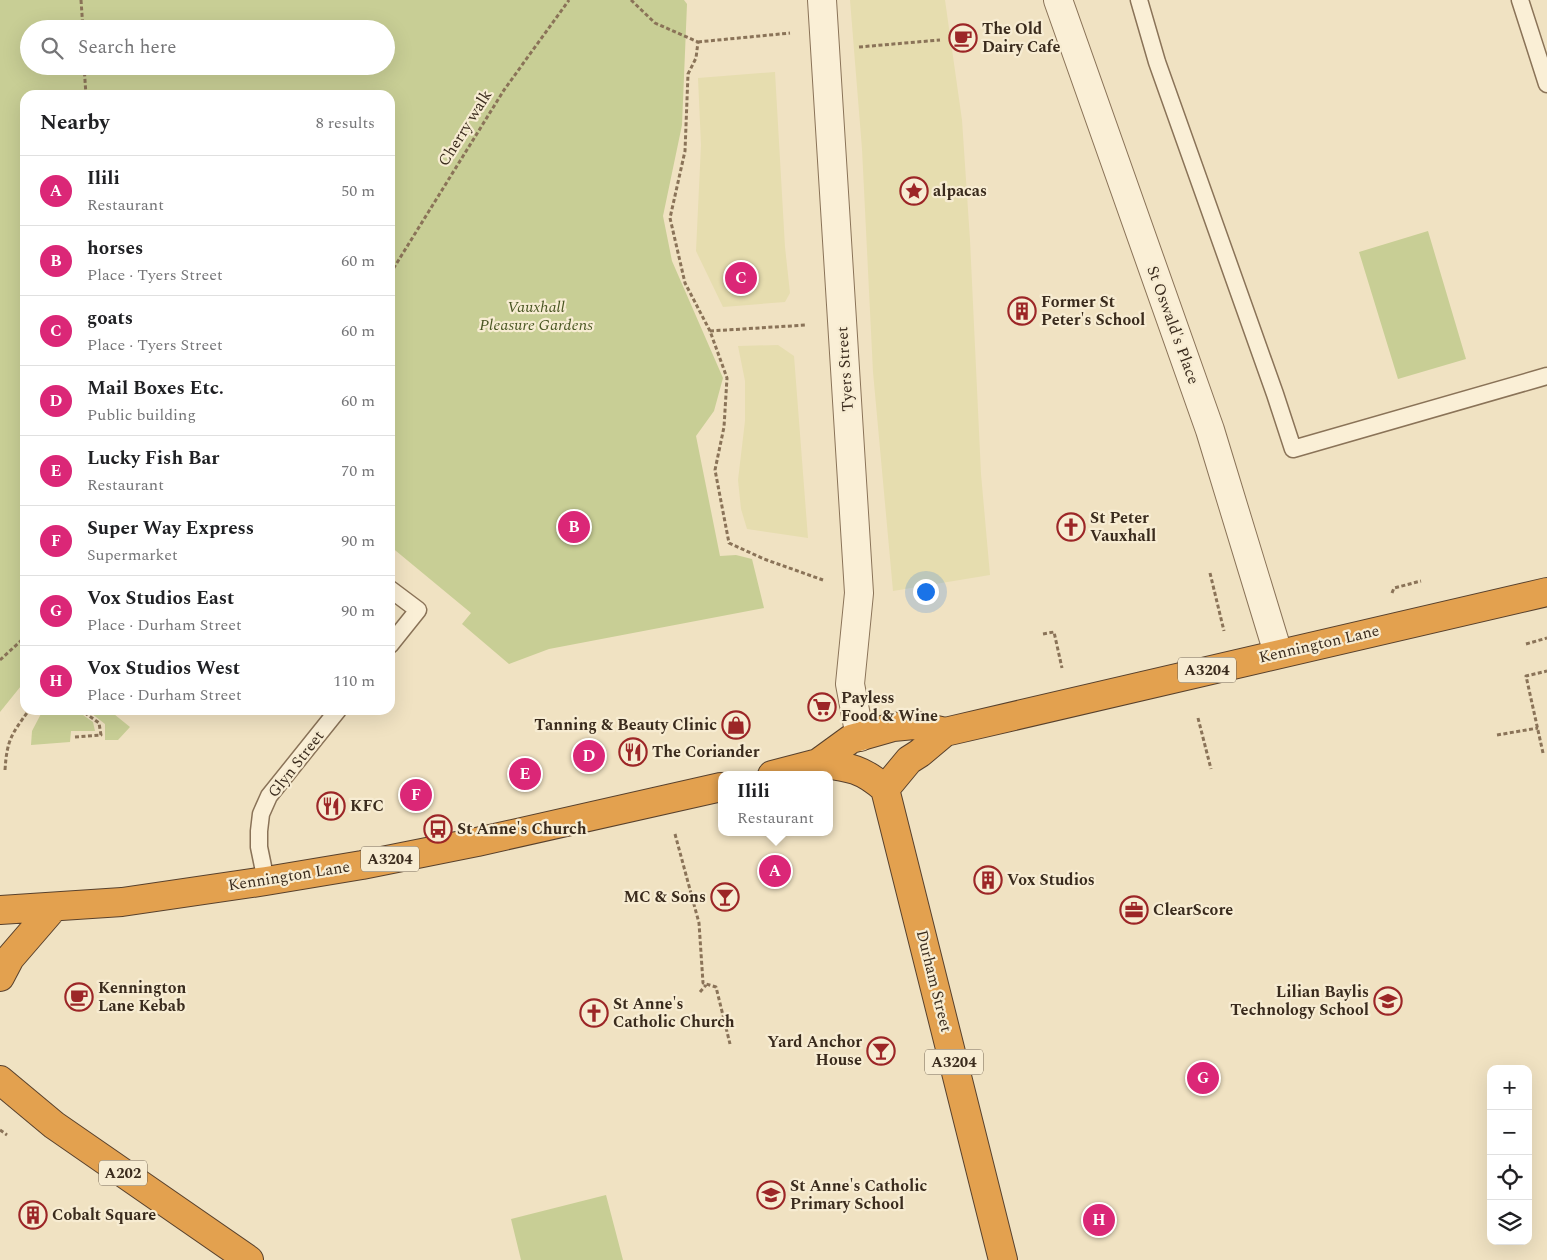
<!DOCTYPE html>
<meta charset="utf-8">
<style>
:root{--surface:#fff;--page:#f2f2f2;--text:#202124;--muted:#757577;--line:#e0e0e0;--accent:#db2777}
body{margin:0;font-family:Spectral,serif;background:var(--page);color:var(--text)}
.controls{position:absolute;right:15px;bottom:15px;display:grid;overflow:hidden;border-radius:10px;box-shadow:0 5px 20px #0002}
.controls button{width:45px;height:45px;display:grid;place-items:center;padding:0;border:0;border-bottom:1px solid var(--line);background:var(--surface);color:var(--text);font:25px sans-serif}
.you{position:absolute;left:925px;top:591px;width:18px;height:18px;margin:-12px;border:4px solid #fff;border-radius:50%;background:#1a73e8;box-shadow:0 0 0 8px #1a73e833}
.badge{display:grid;place-items:center;width:32px;height:32px;border-radius:50%;background:var(--accent);color:#fff;font-size:16px;font-weight:700}
.pin{position:absolute;translate:-50% -50%;border:2px solid #fff;box-shadow:0 1px 5px #0006}
.popup{position:absolute;left:718px;top:771px;width:115px;height:65px;box-sizing:border-box;display:grid;place-content:center;border-radius:10px;background:var(--surface);filter:drop-shadow(0 1px 4px #0005);font-size:16px;white-space:nowrap;color:var(--muted)}
.popup b{font-size:19px;color:var(--text)}
.popup::after{content:'';position:absolute;left:50%;top:100%;margin-left:-10px;border:10px solid transparent;border-top-color:var(--surface)}
.list{margin:0;padding:0;list-style:none}
h2{display:flex;justify-content:space-between;align-items:center;height:65px;margin:0;padding:0 20px;font-size:21px}
h2 small{font-size:16px;font-weight:400;color:var(--muted)}
.list li{display:grid;grid-template-columns:32px 1fr auto;gap:15px;align-items:center;box-sizing:border-box;height:70px;padding:0 20px;border-top:1px solid var(--line)}
.list b{display:block;font-size:19px;white-space:nowrap}
.list p{margin:0;font-size:16px;white-space:nowrap;color:var(--muted)}
.list em{font-size:16px;font-style:normal;color:var(--muted)}
.icon{flex:none;width:28px;height:28px;fill:none;stroke:currentColor;stroke-width:2;stroke-linecap:round;stroke-linejoin:round}
.map{position:relative;flex:none;width:1547px;height:1260px;overflow:hidden}
.search{position:absolute;background:var(--surface);box-shadow:0 5px 20px #0002;left:20px;top:20px;width:375px;height:55px;display:flex;align-items:center;gap:12px;box-sizing:border-box;padding:0 18px;border-radius:28px;color:var(--muted);font-size:19px}
.panel{position:absolute;background:var(--surface);box-shadow:0 5px 20px #0002;left:20px;top:90px;width:375px;height:625px;border-radius:15px}
.map>svg:first-child{display:block}
</style>
<div class="map">
<svg width="1547" height="1260" viewBox="0 0 1547 1260">
<rect width="100%" height="100%" fill="#f0e2c2"/>
<path fill="#e6ddaf" d="M850,0H945L962,120L970,240L981,474L990,575L893,591L873,372L862,149Z
M775,72L785,247L790,293L785,302L723,307L696,251L701,145L698,78Z
M778,345L794,356L808,538L747,529L741,509L738,480L745,421V381L738,346Z"/>
<path fill="#c8ce95" fill-rule="evenodd" d="M0,0H684L687,4L682,125L663,216L672,261L723,378L714,411L696,436L720,556L736,555L752,559L764,608L549,649L509,664L462,624L471,613L390,546V95H25V681L0,712ZM29,29H386V66H29Z
M1428,231L1466,359L1398,379L1359,252Z
M43,710H76L93,722L95,731H71L70,742L31,745L32,731Z
M87,710H109L130,727L118,740H105V724Z
M606,1195L623,1260H521L511,1219Z"/>
<g fill="none" stroke-linecap="round" stroke-linejoin="round">
<g stroke="#8a7358" stroke-width="19">
<path id="lane" d="M1139,0L1157,62L1275,394L1293,449L1547,376
M1520,0L1547,84
M390,589L418,610L390,645
M266,881L259,847V831L261,814L269,796L338,710"/>
</g>
<g stroke="#8a7358" stroke-width="30">
<path id="street" d="M822,0L859,593L850,684L860,737
M1058,0L1210,430L1278,653"/>
</g>
<g stroke="#58412d" stroke-width="30">
<path id="highway" d="M818,763C848,767 862,768 885,789
M772,775L818,763L851,739L893,727L914,725L945,732L1547,592
M885,789L1003,1260
M885,789L909,760L920,753L945,732
M0,910L122,902L266,881L362,865L477,842L721,787
M0,977L10,958L54,907
M0,1080L54,1125L249,1260"/>
</g>
<path stroke="#8a7358" stroke-width="3" stroke-dasharray="4 2.5" stroke-linecap="butt" d="M81,0L83,29
M631,0L655,23L698,42L696,58L688,74L685,151L670,218L685,283L710,331L727,378L724,427L715,470L729,543L764,559L823,580
M698,42L790,33
M859,47L940,40
M84,66L86,95
M390,274L504,90L569,0
M710,331L806,325
M1210,573L1224,631
M1392,593L1394,588L1421,581
M1043,634L1054,632L1062,668
M1526,644L1547,638
M0,660L25,637
M1198,718L1211,769
M1497,735L1538,728
M75,737L101,735L99,723L81,710
M1543,753L1526,676L1547,671
M5,770C7,740 11,735 29,710
M675,834L699,923L703,983L716,987L730,1044
M700,992L706,985
M0,1130L7,1135"/>
<use href="#lane" stroke="#faefd6" stroke-width="16"/>
<use href="#street" stroke="#faefd6" stroke-width="28"/>
<use href="#highway" stroke="#e3a14f" stroke-width="28"/>
</g>
<defs>
<g id="cafe-ring" transform="scale(1.4375)"><circle r="9.5" fill="#f7ecd2" stroke="#9c2627" stroke-width="1.5"/><path d="M-5.5-4.5H6V0H3Q3 3.5 0 3.5H-2.5Q-5.5 3.5-5.5 0ZM3-3.2v2h1.7v-2ZM-6 4.5H4V6H-6Z" fill="#9c2627"/></g>
<g id="sight-ring" transform="scale(1.4375)"><circle r="9.5" fill="#f7ecd2" stroke="#9c2627" stroke-width="1.5"/><path d="M0-6L1.8-2.2L6-1.7L2.9 1.2L3.7 5.4L0 3.3L-3.7 5.4L-2.9 1.2L-6-1.7L-1.8-2.2Z" fill="#9c2627"/></g>
<g id="building-ring" transform="scale(1.4375)"><circle r="9.5" fill="#f7ecd2" stroke="#9c2627" stroke-width="1.5"/><path d="M-4-6H4V6H1V3H-1V6H-4ZM-2.5-4.3h1.7v1.8h-1.7ZM.8-4.3h1.7v1.8H.8ZM-2.5-1h1.7V.8h-1.7ZM.8-1h1.7V.8H.8Z" fill="#9c2627"/></g>
<g id="church-ring" transform="scale(1.4375)"><circle r="9.5" fill="#f7ecd2" stroke="#9c2627" stroke-width="1.5"/><path d="M-1.2-6h2.4v3.5h3.3v2.4h-3.3V6h-2.4V-.1h-3.3v-2.4h3.3Z" fill="#9c2627"/></g>
<g id="supermarket-ring" transform="scale(1.4375)"><circle r="9.5" fill="#f7ecd2" stroke="#9c2627" stroke-width="1.5"/><path d="M-6-5.5h2.5l.6 2H6L4.5 2H-2.5L-4.4-4H-6ZM-1.5 3.2a1.3 1.3 0 1 0 .1 0ZM3 3.2a1.3 1.3 0 1 0 .1 0Z" fill="#9c2627"/></g>
<g id="shop-ring" transform="scale(1.4375)"><circle r="9.5" fill="#f7ecd2" stroke="#9c2627" stroke-width="1.5"/><path d="M-5-2.5h2.3a2.7 3.5 0 0 1 5.4 0H5L5.5 6h-11ZM-1.5-2.5h3a1.5 2.3 0 0 0-3 0Z" fill="#9c2627"/></g>
<g id="restaurant-ring" transform="scale(1.4375)"><circle r="9.5" fill="#f7ecd2" stroke="#9c2627" stroke-width="1.5"/><path d="M-5-6h1v4h1v-4h1v4h1v-4h1v5L-1.5 .5V6h-2V.5L-5-1ZM5-6V6H3V1.5H1.5Q1.5-4 5-6Z" fill="#9c2627"/></g>
<g id="bus-ring" transform="scale(1.4375)"><circle r="9.5" fill="#f7ecd2" stroke="#9c2627" stroke-width="1.5"/><path d="M-5-6H5V4H4V6H2V4H-2V6H-4V4H-5ZM-3.5-4V0h7V-4ZM-3.5 1.2v1.5H-2V1.2ZM2 1.2v1.5H3.5V1.2Z" fill="#9c2627"/></g>
<g id="bar-ring" transform="scale(1.4375)"><circle r="9.5" fill="#f7ecd2" stroke="#9c2627" stroke-width="1.5"/><path d="M-6-5H6L.8 .8V4.5H3.5V6h-7V4.5H-.8V.8Z" fill="#9c2627"/></g>
<g id="office-ring" transform="scale(1.4375)"><circle r="9.5" fill="#f7ecd2" stroke="#9c2627" stroke-width="1.5"/><path d="M-6-3h4V-5.5h4V-3h4V5H-6ZM-1-4.5V-3h2v-1.5ZM-6 0V1H6V0Z" fill="#9c2627"/></g>
<g id="school-ring" transform="scale(1.4375)"><circle r="9.5" fill="#f7ecd2" stroke="#9c2627" stroke-width="1.5"/><path d="M0-5L7-2L0 1L-7-2ZM-4 1L0 2.5L4 1V4Q0 6-4 4Z" fill="#9c2627"/></g>
</defs>
<g fill-rule="evenodd">
<use href="#cafe-ring" x="963" y="38"/>
<use href="#sight-ring" x="914" y="191"/>
<use href="#building-ring" x="1022" y="311"/>
<use href="#church-ring" x="1071" y="527"/>
<use href="#supermarket-ring" x="822" y="707"/>
<use href="#shop-ring" x="736" y="725"/>
<use href="#restaurant-ring" x="633" y="752"/>
<use href="#restaurant-ring" x="331" y="806"/>
<use href="#bus-ring" x="438" y="829"/>
<use href="#building-ring" x="988" y="880"/>
<use href="#bar-ring" x="725" y="897"/>
<use href="#office-ring" x="1134" y="910"/>
<use href="#cafe-ring" x="79" y="997"/>
<use href="#school-ring" x="1388" y="1001"/>
<use href="#church-ring" x="594" y="1013"/>
<use href="#bar-ring" x="881" y="1051"/>
<use href="#school-ring" x="771" y="1195"/>
<use href="#building-ring" x="33" y="1215"/>
</g>
<g text-anchor="middle" dominant-baseline="central" stroke-width="4.5" stroke-linejoin="round" paint-order="stroke">
<g fill="#f7ecd2" stroke="#736553" stroke-width="1">
<rect x="1178" y="657.5" width="58" height="25" rx="4"/>
<rect x="361" y="846.5" width="58" height="25" rx="4"/>
<rect x="925" y="1049.5" width="58" height="25" rx="4"/>
<rect x="99" y="1160.5" width="48" height="25" rx="4"/>
</g>
<g font-size="15" font-weight="bold" fill="#3a2b1d">
<text x="1207" y="670">A3204</text>
<text x="390" y="859">A3204</text>
<text x="954" y="1062">A3204</text>
<text x="123" y="1173">A202</text>
</g>
<g font-size="16" font-weight="bold" fill="#3a2b1d" stroke="#f7ecd2" text-anchor="start">
<text x="982" y="29">The Old<tspan x="982" dy="18">Dairy Cafe</tspan></text>
<text x="933" y="191">alpacas</text>
<text x="1041" y="302">Former St<tspan x="1041" dy="18">Peter's School</tspan></text>
<text x="1090" y="518">St Peter<tspan x="1090" dy="18">Vauxhall</tspan></text>
<text x="841" y="698">Payless<tspan x="841" dy="18">Food &amp; Wine</tspan></text>
<text x="717" y="725" text-anchor="end">Tanning &amp; Beauty Clinic</text>
<text x="652" y="752">The Coriander</text>
<text x="350" y="806">KFC</text>
<text x="457" y="829">St Anne's Church</text>
<text x="1007" y="880">Vox Studios</text>
<text x="706" y="897" text-anchor="end">MC &amp; Sons</text>
<text x="1153" y="910">ClearScore</text>
<text x="98" y="988">Kennington<tspan x="98" dy="18">Lane Kebab</tspan></text>
<text x="1369" y="992" text-anchor="end">Lilian Baylis<tspan x="1369" dy="18">Technology School</tspan></text>
<text x="613" y="1004">St Anne's<tspan x="613" dy="18">Catholic Church</tspan></text>
<text x="862" y="1042" text-anchor="end">Yard Anchor<tspan x="862" dy="18">House</tspan></text>
<text x="790" y="1186">St Anne's Catholic<tspan x="790" dy="18">Primary School</tspan></text>
<text x="52" y="1215">Cobalt Square</text>
</g>
<g font-size="16" fill="#3a2b1d" stroke="#f7ecd2">
<text transform="translate(465 128) rotate(-58)">Cherry walk</text>
<text transform="translate(1173 325) rotate(70)">St Oswald's Place</text>
<text transform="translate(845 369) rotate(-94)">Tyers Street</text>
<text transform="translate(1319 644) rotate(-13)">Kennington Lane</text>
<text transform="translate(296 764) rotate(-52)">Glyn Street</text>
<text transform="translate(289 876) rotate(-9)">Kennington Lane</text>
<text transform="translate(934 981) rotate(76)">Durham Street</text>
</g>
<g font-size="16" font-style="italic" fill="#4a5723" stroke="#f7ecd2">
<text x="536" y="307">Vauxhall<tspan x="536" dy="18">Pleasure Gardens</tspan></text>
</g>
</g>
</svg>
<div class="controls">
<button>+</button>
<button>−</button>
<button><svg class="icon" aria-label="locate" viewBox="0 0 24 24"><circle cx="12" cy="12" r="6"/><path d="M12 2v4M12 18v4M2 12h4M18 12h4"/></svg></button>
<button><svg class="icon" aria-label="layers" viewBox="0 0 24 24"><path d="M12 4l9 5-9 5-9-5zM3 14l9 5 9-5"/></svg></button>
</div>
<div class="you"></div>
<div class="pin badge" style="left:775px;top:871px">A</div>
<div class="popup"><b>Ilili</b>Restaurant</div>
<div class="pin badge" style="left:574px;top:527px">B</div>
<div class="pin badge" style="left:741px;top:278px">C</div>
<div class="pin badge" style="left:589px;top:756px">D</div>
<div class="pin badge" style="left:525px;top:774px">E</div>
<div class="pin badge" style="left:416px;top:795px">F</div>
<div class="pin badge" style="left:1203px;top:1078px">G</div>
<div class="pin badge" style="left:1099px;top:1220px">H</div>
<div class="search"><svg class="icon" aria-label="search" viewBox="0 0 24 24"><circle cx="10" cy="10" r="6"/><path d="M15 15l6 6"/></svg>Search here</div>
<section class="panel">
<h2>Nearby<small>8 results</small></h2>
<ul class="list">
<li><span class="badge">A</span><div><b>Ilili</b><p>Restaurant</p></div><em>50 m</em></li>
<li><span class="badge">B</span><div><b>horses</b><p>Place · Tyers Street</p></div><em>60 m</em></li>
<li><span class="badge">C</span><div><b>goats</b><p>Place · Tyers Street</p></div><em>60 m</em></li>
<li><span class="badge">D</span><div><b>Mail Boxes Etc.</b><p>Public building</p></div><em>60 m</em></li>
<li><span class="badge">E</span><div><b>Lucky Fish Bar</b><p>Restaurant</p></div><em>70 m</em></li>
<li><span class="badge">F</span><div><b>Super Way Express</b><p>Supermarket</p></div><em>90 m</em></li>
<li><span class="badge">G</span><div><b>Vox Studios East</b><p>Place · Durham Street</p></div><em>90 m</em></li>
<li><span class="badge">H</span><div><b>Vox Studios West</b><p>Place · Durham Street</p></div><em>110 m</em></li>
</ul>
</section>
</div>
